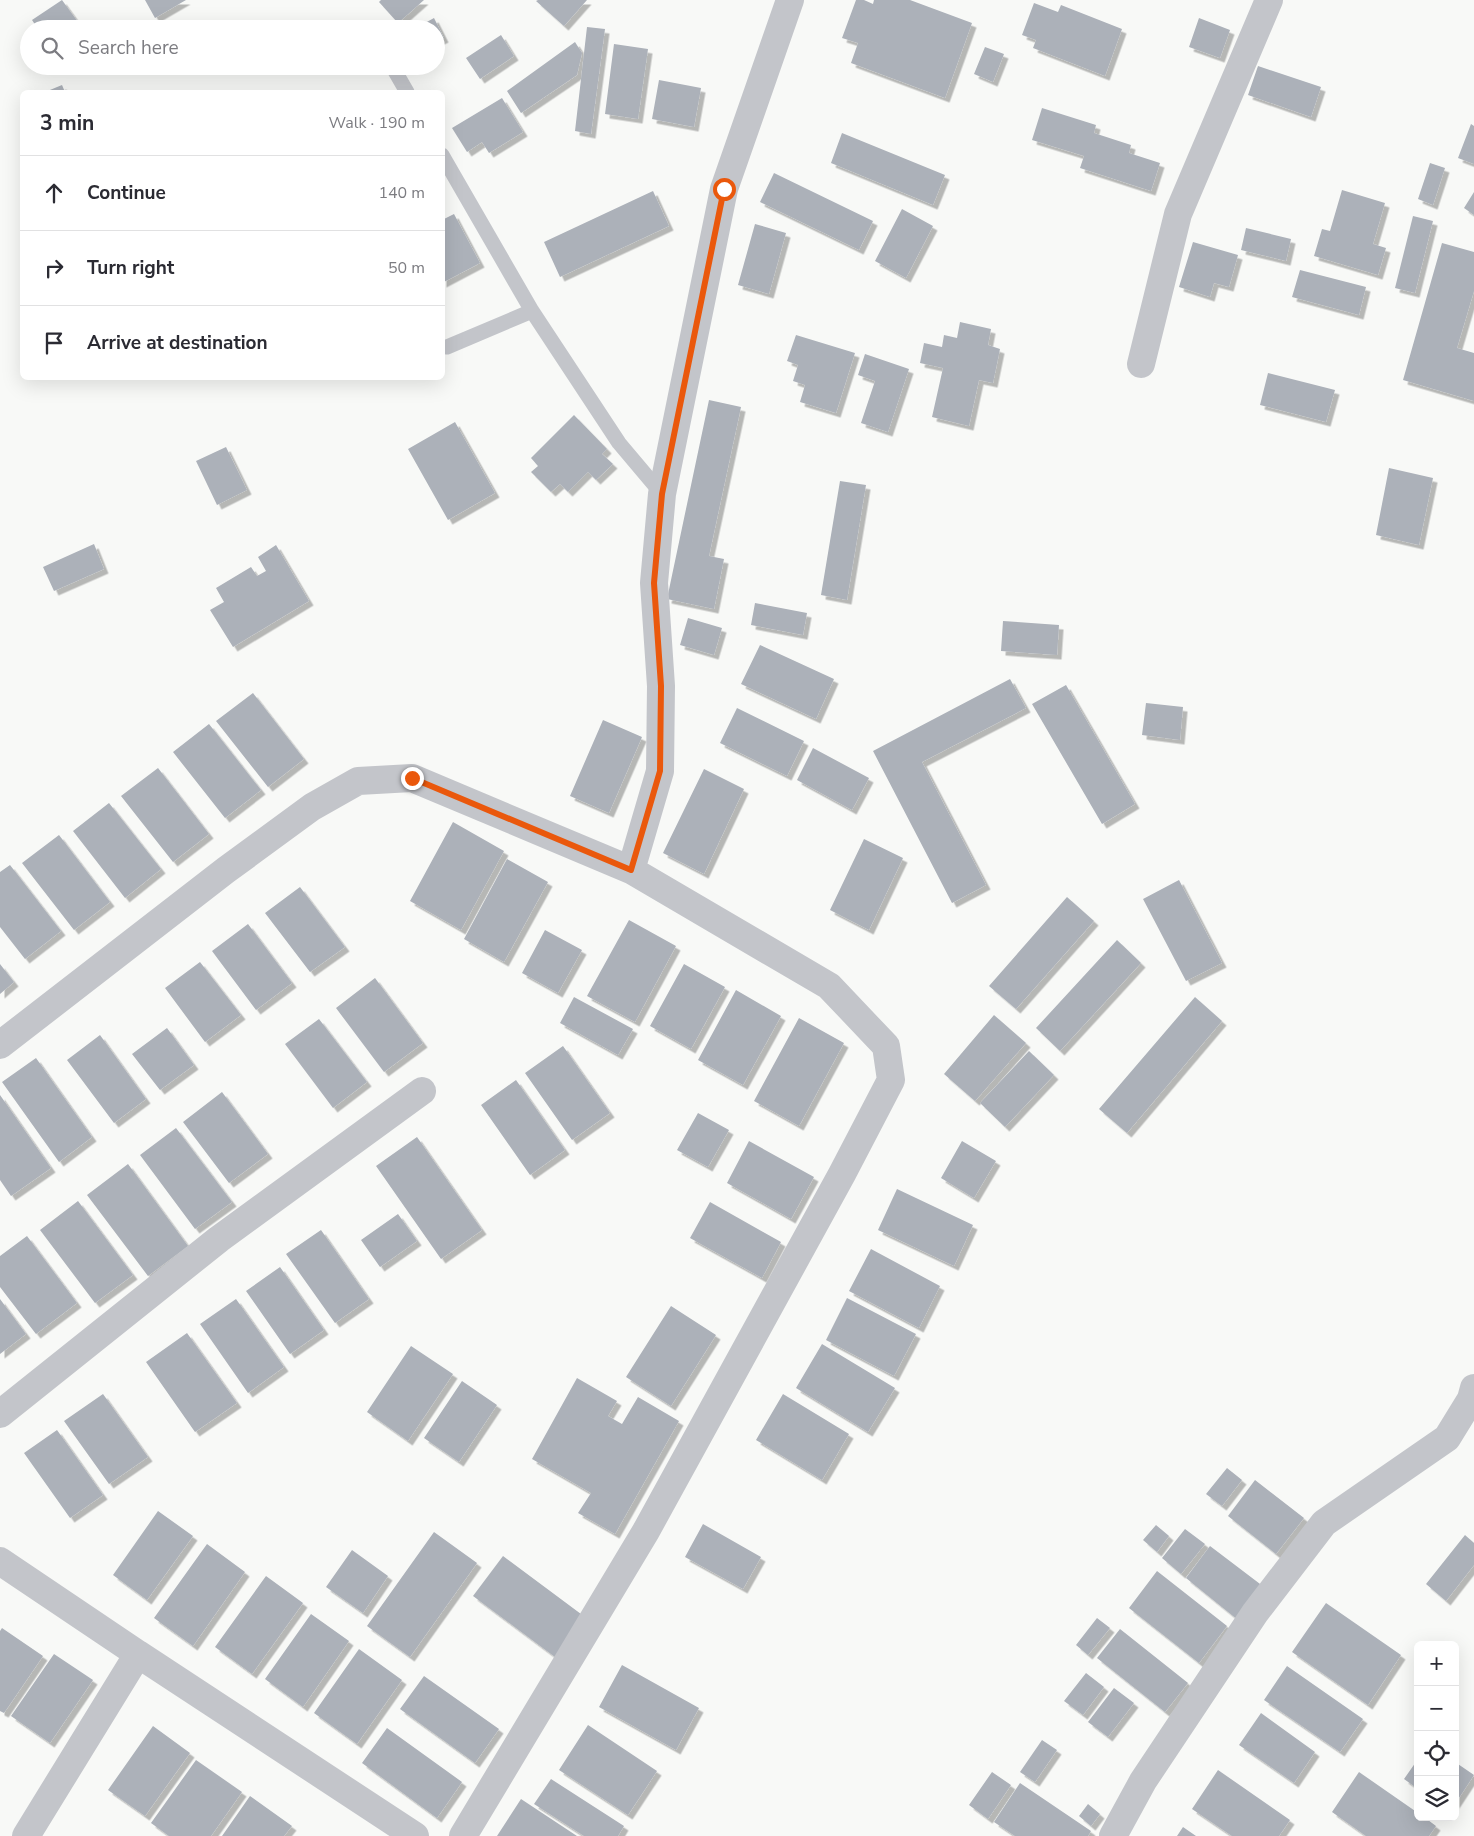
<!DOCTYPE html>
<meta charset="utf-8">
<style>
:root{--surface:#fff;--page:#f2f2f3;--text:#2b2b33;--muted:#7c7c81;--line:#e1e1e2}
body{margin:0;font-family:"Nunito Sans",sans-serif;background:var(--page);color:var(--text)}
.controls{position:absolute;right:15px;bottom:15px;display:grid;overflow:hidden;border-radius:8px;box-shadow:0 5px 20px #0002}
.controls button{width:45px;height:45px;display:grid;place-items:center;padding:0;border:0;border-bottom:1px solid var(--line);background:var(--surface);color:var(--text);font:25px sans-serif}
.stop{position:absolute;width:15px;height:15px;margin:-11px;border:4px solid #ea580c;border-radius:50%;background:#fff}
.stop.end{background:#ea580c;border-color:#fff;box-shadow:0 1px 5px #0008}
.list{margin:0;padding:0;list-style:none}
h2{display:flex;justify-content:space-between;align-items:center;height:65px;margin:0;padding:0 20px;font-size:21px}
h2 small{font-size:16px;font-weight:400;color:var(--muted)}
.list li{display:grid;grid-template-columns:32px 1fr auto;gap:15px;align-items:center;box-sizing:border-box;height:75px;padding:0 20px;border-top:1px solid var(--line)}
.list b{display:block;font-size:19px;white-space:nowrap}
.list em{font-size:16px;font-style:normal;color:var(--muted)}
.icon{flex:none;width:28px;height:28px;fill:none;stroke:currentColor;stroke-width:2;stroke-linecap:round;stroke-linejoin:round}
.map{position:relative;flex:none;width:1474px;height:1836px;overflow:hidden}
.search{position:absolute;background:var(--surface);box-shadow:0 5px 20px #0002;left:20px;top:20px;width:425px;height:55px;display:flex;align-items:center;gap:12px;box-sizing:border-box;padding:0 18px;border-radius:28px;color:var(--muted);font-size:19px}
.panel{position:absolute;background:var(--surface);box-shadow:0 5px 20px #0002;left:20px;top:90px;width:425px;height:290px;border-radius:8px}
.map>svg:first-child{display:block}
</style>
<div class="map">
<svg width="1474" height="1836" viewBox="0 0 1474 1836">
<defs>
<filter id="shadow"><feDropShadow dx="4.5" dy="4.5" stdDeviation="0" flood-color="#0004"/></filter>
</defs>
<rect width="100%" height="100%" fill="#f8f9f7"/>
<path fill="#acb1b9" filter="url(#shadow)" d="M62,0L83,29H38L32,20Z
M145,0H186L155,18Z
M381,0H424L398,23L379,2Z
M538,0H587L564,26L536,1Z
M856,0H864L873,4L874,0H910L972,23L945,98L851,63L858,43L842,38Z
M1034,3L1058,12L1061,5L1122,29L1105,76L1033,48L1036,40L1022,35Z
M434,18L444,38L436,42V29H414Z
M1199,18L1230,30L1220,58L1189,47Z
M587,27L605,29L591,134L575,131Z
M501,35L514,56L480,79L466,58Z
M575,42L582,53L577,75L521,113L507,91Z
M614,44L648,49L638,119L605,114Z
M985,47L1004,54L993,82L974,74Z
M1258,66L1321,87L1311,117L1248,95Z
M659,80L701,88L694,127L652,119Z
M62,85L65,92H45Z
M502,98L523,132L489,153L482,142L467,152L452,128Z
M1042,108L1096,125L1094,133L1131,145L1129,153L1160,163L1151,191L1080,168L1084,156L1032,140Z
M1471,124L1474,126V164L1458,158Z
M842,133L945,175L933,205L831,163Z
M1430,163L1445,168L1433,205L1418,199Z
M774,173L873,221L859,250L760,202Z
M1342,190L1385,203L1373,244L1386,248L1378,275L1314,256L1322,229L1330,231Z
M653,191L669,226L560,277L544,242Z
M1474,192V215L1464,208Z
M902,209L933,226L906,278L875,261Z
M454,214L480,263L442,283V220Z
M1413,216L1433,221L1415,293L1395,288Z
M755,224L786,233L769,294L738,285Z
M1246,228L1291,239L1286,261L1241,250Z
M1193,242L1238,255L1229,287L1214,283L1210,297L1179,287Z
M1442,243L1474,252V291L1457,348L1474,353V401L1403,380Z
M1300,270L1366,287L1359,315L1292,297Z
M960,322L991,329L988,345L1000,349L993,383L979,380L969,426L932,417L943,368L920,363L924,343L942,347L944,335L957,338Z
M796,335L855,353L836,413L800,402L805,385L793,381L798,365L787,361Z
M865,354L909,369L888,432L861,423L875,381L858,375Z
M1268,373L1335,390L1326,422L1260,405Z
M709,400L741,407L709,556L724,559L714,609L667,599Z
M574,415L607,449L602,454L613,464L596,480L588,472L568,492L560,484L551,492L531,472L538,466L531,458Z
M455,422L495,493L448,520L408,449Z
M226,447L247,490L217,505L196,461Z
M1389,468L1433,478L1419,545L1376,535Z
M840,481L866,485L847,600L821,595Z
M94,544L104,569L54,591L43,567Z
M276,545L309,601L233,647L210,610L224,602L216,588L251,567L257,576L266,571L258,557Z
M755,603L807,613L803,635L751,625Z
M688,618L722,628L714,655L680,645Z
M1003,621L1059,625L1057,655L1001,651Z
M760,645L834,679L816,719L741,684Z
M1010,679L1026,708L922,762L986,885L952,903L873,751Z
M1066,685L1135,804L1102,824L1032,704Z
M253,693L304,759L268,787L216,721Z
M1146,703L1183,707L1180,740L1142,735Z
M737,708L804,741L787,776L720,743Z
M603,720L642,737L609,813L570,796Z
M209,724L261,790L225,818L173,752Z
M813,748L869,778L852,810L797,780Z
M158,768L209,834L173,862L121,796Z
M704,769L744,789L704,874L663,853Z
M109,803L161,869L125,898L73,831Z
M453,822L504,851L461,930L410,901Z
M59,835L110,902L74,930L22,863Z
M864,839L903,858L869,930L830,910Z
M507,859L548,882L504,962L464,939Z
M10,865L61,931L25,959L0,927V872Z
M1179,880L1222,963L1186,981L1143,899Z
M300,887L345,947L310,972L265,913Z
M1067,897L1094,921L1016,1009L989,986Z
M629,920L676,946L635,1022L587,996Z
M248,924L292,983L256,1010L212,951Z
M545,930L582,950L558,993L522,973Z
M1117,940L1141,963L1060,1051L1036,1028Z
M200,962L241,1015L205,1042L165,988Z
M0,964L14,982L0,994Z
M684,964L725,987L691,1049L650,1026Z
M375,978L423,1043L384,1072L336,1008Z
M736,990L781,1016L743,1085L698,1060Z
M574,997L633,1029L618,1055L560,1023Z
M1195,997L1222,1021L1127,1133L1099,1109Z
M994,1015L1026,1043L975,1101L944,1074Z
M799,1018L844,1043L799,1126L754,1101Z
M319,1019L367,1082L333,1108L285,1044Z
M167,1028L194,1065L160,1090L132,1054Z
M100,1035L146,1099L114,1123L67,1060Z
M563,1046L610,1113L572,1140L525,1073Z
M1029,1051L1054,1075L1005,1127L980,1103Z
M36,1058L92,1137L59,1162L2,1082Z
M516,1080L565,1150L530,1175L481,1105Z
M222,1092L268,1154L229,1183L183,1122Z
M0,1095L51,1168L11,1196L0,1180Z
M698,1113L729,1130L708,1167L677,1150Z
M176,1128L232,1202L195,1229L140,1155Z
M417,1137L482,1230L441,1259L376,1166Z
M749,1141L814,1177L791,1219L727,1183Z
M962,1141L996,1161L974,1198L941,1178Z
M128,1164L188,1246L148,1276L87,1195Z
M897,1189L973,1225L954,1266L878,1230Z
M78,1201L133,1275L95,1303L40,1230Z
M710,1202L781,1242L762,1278L690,1238Z
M398,1214L417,1241L380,1267L361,1240Z
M321,1230L369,1299L335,1323L286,1254Z
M27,1236L77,1303L36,1334L0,1287V1256Z
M871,1249L940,1286L919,1328L849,1291Z
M280,1267L324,1330L290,1354L246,1291Z
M847,1298L916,1334L894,1376L826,1340Z
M0,1299L26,1334L0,1354Z
M236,1299L284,1367L248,1393L200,1324Z
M671,1306L716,1335L671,1406L626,1377Z
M187,1333L237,1403L195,1432L146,1362Z
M822,1344L895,1388L868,1432L796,1388Z
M411,1346L453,1374L408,1441L367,1412Z
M577,1378L617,1401L608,1416L622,1424L638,1397L679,1421L615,1534L578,1513L591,1493L532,1459Z
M462,1381L497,1405L459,1462L424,1438Z
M103,1394L148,1457L109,1484L64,1421Z
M783,1394L849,1434L822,1480L756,1440Z
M57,1430L103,1495L70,1518L24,1453Z
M1227,1468L1242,1480L1222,1506L1206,1494Z
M1255,1480L1304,1518L1276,1554L1228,1516Z
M158,1511L193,1536L147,1600L113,1575Z
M703,1524L761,1557L743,1589L685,1557Z
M1156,1525L1169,1536L1157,1552L1143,1540Z
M1185,1529L1205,1544L1181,1574L1162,1558Z
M434,1532L477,1563L410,1657L367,1626Z
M1465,1535L1474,1543V1565L1446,1601L1426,1584Z
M207,1544L245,1572L193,1646L154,1618Z
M1210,1546L1264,1587L1238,1620L1186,1578Z
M352,1550L388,1576L363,1613L326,1587Z
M503,1556L585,1617L555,1657L473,1596Z
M1157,1571L1227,1626L1199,1663L1129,1608Z
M266,1576L303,1603L252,1674L215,1647Z
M1326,1603L1401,1655L1368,1705L1292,1652Z
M311,1614L349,1641L303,1707L265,1679Z
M1097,1618L1110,1628L1088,1655L1076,1645Z
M2,1628L43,1656L4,1713L0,1711V1631Z
M1120,1629L1188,1683L1165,1712L1097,1658Z
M359,1649L402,1680L357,1744L314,1713Z
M54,1654L93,1680L50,1743L11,1716Z
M622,1665L699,1708L676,1750L599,1707Z
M1287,1666L1363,1719L1340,1752L1264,1700Z
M1086,1673L1104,1687L1083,1715L1064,1701Z
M424,1676L499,1729L475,1763L400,1709Z
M1114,1688L1134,1703L1108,1737L1088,1722Z
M1261,1713L1315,1752L1294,1783L1239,1745Z
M588,1725L657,1771L628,1815L559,1770Z
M153,1726L190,1753L145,1816L108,1790Z
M387,1728L462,1782L437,1818L362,1763Z
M1042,1740L1057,1750L1035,1782L1020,1772Z
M1418,1759V1789L1404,1779Z
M196,1760L242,1792L211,1836H169L151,1823Z
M1455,1762L1474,1775L1455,1804Z
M1218,1770L1290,1820L1279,1836H1232L1192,1809Z
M992,1772L1011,1785L988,1819L969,1805Z
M1359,1772L1418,1813V1817H1424L1436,1826L1429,1836H1366L1332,1812Z
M551,1779L624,1826L618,1836H584L534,1804Z
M1020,1783L1091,1831L1088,1836H1015L994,1822Z
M250,1796L292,1826L284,1836H222Z
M521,1799L577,1836H497Z
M1088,1804L1100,1814L1091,1826L1079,1816Z
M1183,1827L1196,1836H1177Z"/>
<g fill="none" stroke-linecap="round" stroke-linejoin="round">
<path stroke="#c3c5ca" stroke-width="15" d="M392,66L407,92
M442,155L532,311L619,443L662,494
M447,347L532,311"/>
<path stroke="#c3c5ca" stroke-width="28" d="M1141,364L1178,214L1269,0
M631,870L660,771L661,686L654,583L662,494L724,189L790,0
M0,1045L226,870L312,807L358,781L412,778L631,870L829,986L886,1046L891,1080L842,1174L646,1531L463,1836
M0,1414L219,1239L422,1091
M0,1561L138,1654
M26,1836L138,1654L415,1836
M1113,1836L1143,1781L1255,1613L1324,1523L1447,1438L1471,1399L1474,1388"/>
</g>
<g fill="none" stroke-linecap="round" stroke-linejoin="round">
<path stroke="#ea580c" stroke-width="6" d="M412,778L631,870L660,771L661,686L654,583L662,494L724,189"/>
</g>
</svg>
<div class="controls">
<button>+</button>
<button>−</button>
<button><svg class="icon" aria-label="locate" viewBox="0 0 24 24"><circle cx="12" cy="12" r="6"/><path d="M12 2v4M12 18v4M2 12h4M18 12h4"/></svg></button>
<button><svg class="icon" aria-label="layers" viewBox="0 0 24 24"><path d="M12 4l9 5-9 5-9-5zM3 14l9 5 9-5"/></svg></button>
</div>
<div class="stop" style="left:724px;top:189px"></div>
<div class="stop end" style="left:412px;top:778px"></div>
<div class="search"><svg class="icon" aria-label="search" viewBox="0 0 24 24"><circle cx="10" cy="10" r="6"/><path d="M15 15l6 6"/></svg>Search here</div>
<section class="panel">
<h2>3 min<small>Walk · 190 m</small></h2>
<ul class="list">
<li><svg class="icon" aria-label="ahead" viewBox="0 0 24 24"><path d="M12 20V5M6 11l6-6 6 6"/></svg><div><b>Continue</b></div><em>140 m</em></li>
<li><svg class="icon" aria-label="right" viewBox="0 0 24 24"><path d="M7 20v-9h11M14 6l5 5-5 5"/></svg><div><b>Turn right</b></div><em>50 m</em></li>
<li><svg class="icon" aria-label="arrive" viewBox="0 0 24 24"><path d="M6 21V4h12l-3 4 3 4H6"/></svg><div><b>Arrive at destination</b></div></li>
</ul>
</section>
</div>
